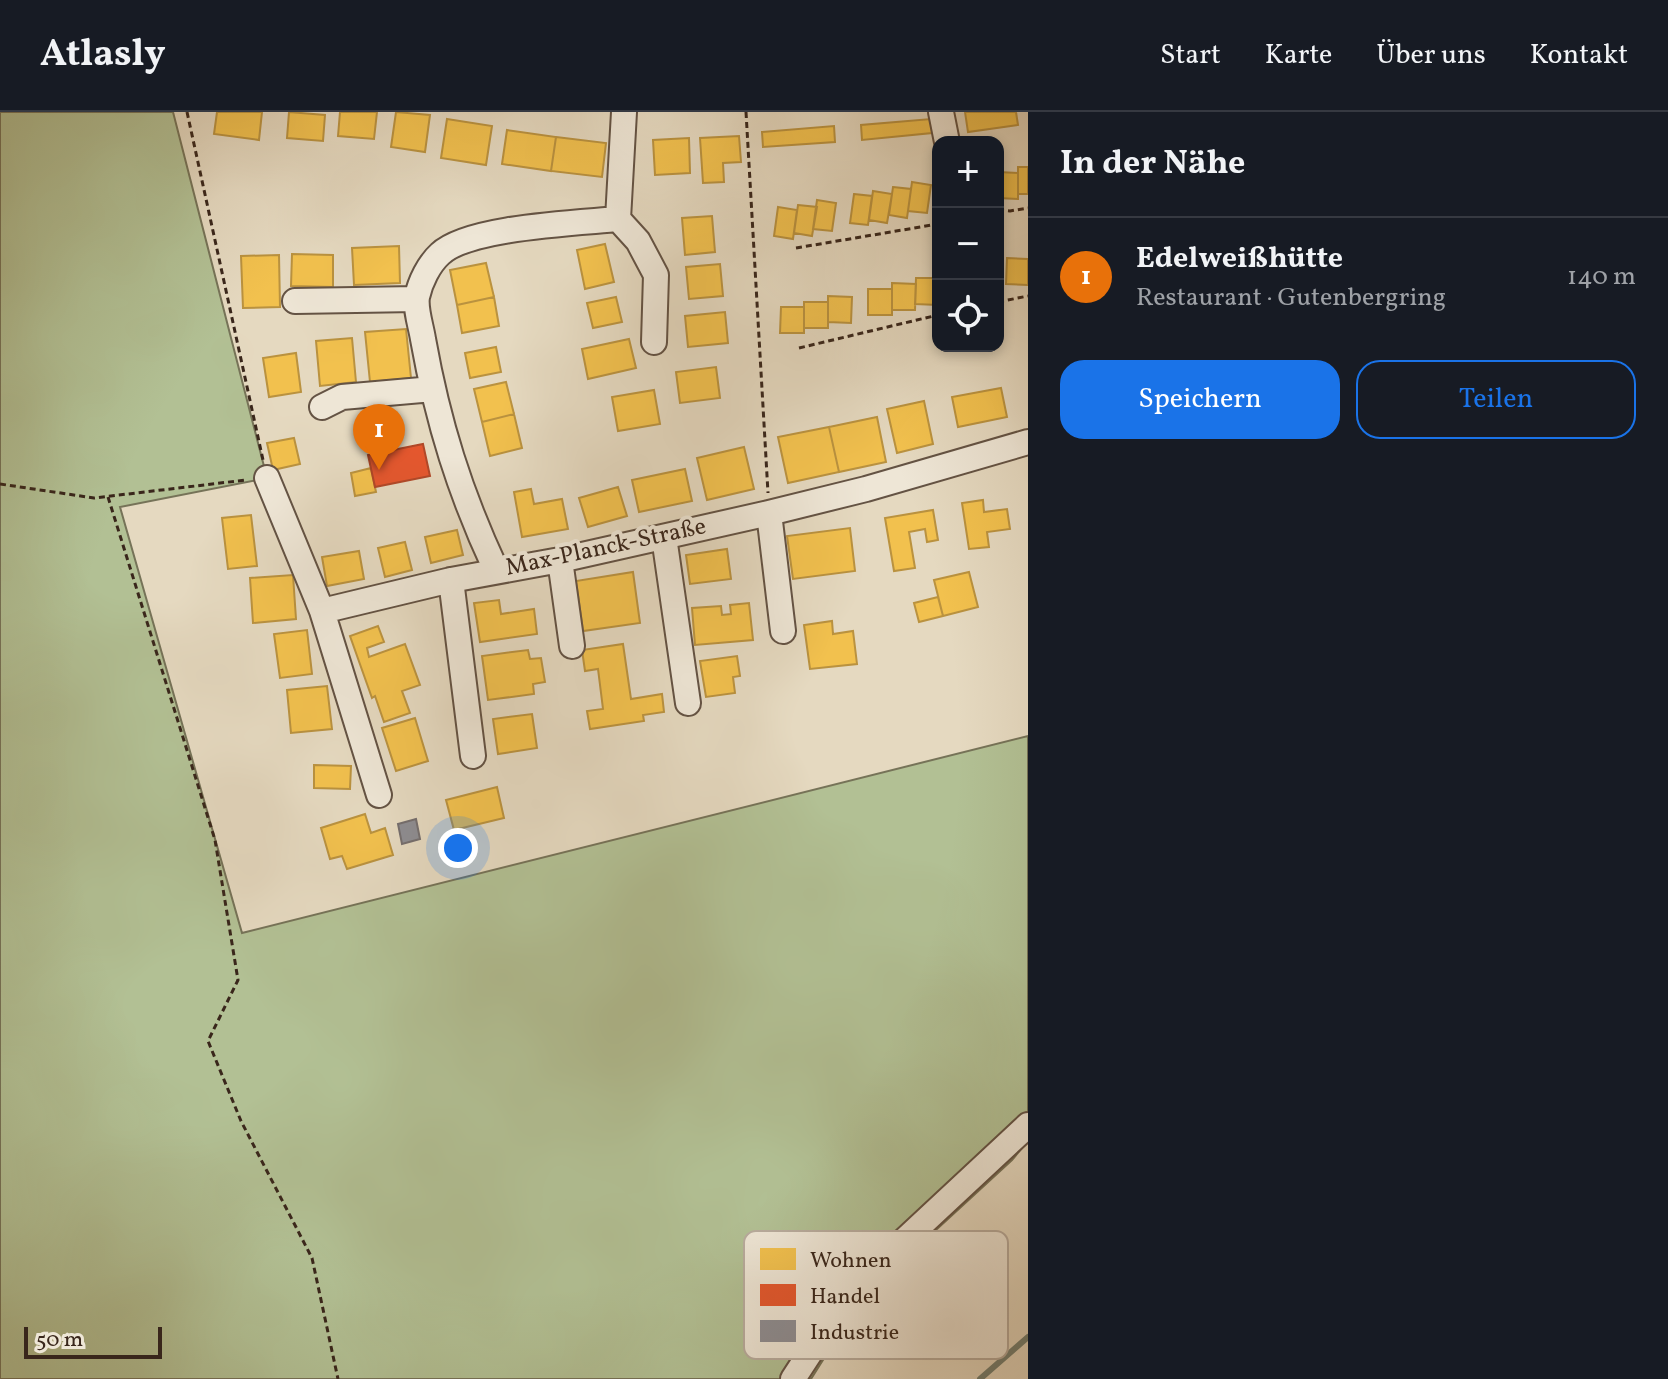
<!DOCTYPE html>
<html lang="de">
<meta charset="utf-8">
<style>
:root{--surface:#171b24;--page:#20242c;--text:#f1f3f6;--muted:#9ea1a6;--line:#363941;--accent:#1a73e8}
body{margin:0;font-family:Vollkorn,serif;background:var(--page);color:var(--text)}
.controls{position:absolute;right:24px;top:24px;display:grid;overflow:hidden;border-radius:16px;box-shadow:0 4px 12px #0003}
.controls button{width:72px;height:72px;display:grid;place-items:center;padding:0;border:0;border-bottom:2px solid var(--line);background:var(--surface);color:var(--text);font:40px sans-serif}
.scale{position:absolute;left:24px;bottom:20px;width:138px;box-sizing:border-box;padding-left:8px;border:4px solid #39261b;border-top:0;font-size:22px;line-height:28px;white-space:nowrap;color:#39261b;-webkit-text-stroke:6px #eee6d6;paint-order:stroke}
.you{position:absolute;left:458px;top:736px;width:28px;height:28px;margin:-20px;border:6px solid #fff;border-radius:50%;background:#1a73e8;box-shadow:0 0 0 12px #1a73e833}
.badge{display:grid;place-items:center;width:52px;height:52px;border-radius:50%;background:var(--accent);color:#fff;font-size:26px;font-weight:700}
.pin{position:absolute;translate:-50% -66px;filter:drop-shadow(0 2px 4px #0008)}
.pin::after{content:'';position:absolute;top:42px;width:28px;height:24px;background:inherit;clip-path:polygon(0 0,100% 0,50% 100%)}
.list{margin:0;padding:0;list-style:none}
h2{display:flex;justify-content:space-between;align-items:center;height:104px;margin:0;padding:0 32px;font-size:34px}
h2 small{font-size:26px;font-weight:400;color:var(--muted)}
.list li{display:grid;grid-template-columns:52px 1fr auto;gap:24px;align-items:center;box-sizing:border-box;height:120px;padding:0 32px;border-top:2px solid var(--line)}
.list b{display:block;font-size:30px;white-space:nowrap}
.list p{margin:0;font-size:26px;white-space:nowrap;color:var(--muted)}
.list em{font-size:26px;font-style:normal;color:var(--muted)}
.actions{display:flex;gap:16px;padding:24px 32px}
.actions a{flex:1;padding:18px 0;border:2px solid var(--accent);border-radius:24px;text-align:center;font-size:28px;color:var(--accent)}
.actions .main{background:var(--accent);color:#fff}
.icon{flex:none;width:44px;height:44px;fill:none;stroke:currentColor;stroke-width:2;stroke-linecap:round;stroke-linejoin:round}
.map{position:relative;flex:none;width:1028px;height:1267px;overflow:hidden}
header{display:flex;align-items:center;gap:48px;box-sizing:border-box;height:112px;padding:0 40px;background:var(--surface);border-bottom:2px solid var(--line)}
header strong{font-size:38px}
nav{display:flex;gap:44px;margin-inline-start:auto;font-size:28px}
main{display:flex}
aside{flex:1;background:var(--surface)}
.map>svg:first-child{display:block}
</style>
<header>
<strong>Atlasly</strong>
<nav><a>Start</a><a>Karte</a><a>Über uns</a><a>Kontakt</a></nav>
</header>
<main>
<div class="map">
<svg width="1028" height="1267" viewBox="0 0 1028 1267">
<rect width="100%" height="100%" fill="#e5d9c0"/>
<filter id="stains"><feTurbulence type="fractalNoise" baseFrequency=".0025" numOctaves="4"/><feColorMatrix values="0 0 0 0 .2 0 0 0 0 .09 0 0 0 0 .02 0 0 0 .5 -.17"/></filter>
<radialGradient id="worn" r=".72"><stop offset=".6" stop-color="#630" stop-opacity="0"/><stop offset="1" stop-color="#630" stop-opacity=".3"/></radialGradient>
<path fill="#b2c094" stroke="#767358" stroke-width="2" d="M0,0H173L267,366L120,395L242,821L1028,624V1029L1012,1048L862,1186L811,1267H0Z"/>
<path fill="#f2c14e" stroke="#ba923f" stroke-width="2" d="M217,0H262L259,28L214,22Z
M289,0L325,3L323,29L287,26Z
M340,0H377L374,27L338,24Z
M396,0L430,3L425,40L391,35Z
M965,0H1016L1018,13L968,20Z
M447,7L492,14L486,53L441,46Z
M931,7L932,21L862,28L861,13Z
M834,14L835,30L763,35L762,20Z
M507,18L556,25L551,59L502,52Z
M739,24L741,50L723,51L724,70L703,71L700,26Z
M556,25L606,31L602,65L551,59Z
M689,26L690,61L655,63L653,28Z
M1018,55H1028V82H1018Z
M998,60L1018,61V87L998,86Z
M912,70L931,73L927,101L908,99Z
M893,75L911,77L907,106L889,103Z
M873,79L892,82L887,111L869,108Z
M854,82L872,84L868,113L850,111Z
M817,88L836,91L832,119L813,117Z
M798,93L817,95L812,124L794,121Z
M778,95L797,98L793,127L774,124Z
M712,104L715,140L685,143L682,106Z
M605,132L614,170L585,177L577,138Z
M399,134L400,171L354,173L352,136Z
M292,142L333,143V175L291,174Z
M279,143L280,195L243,196L241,144Z
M1007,146L1028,147V173L1006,172Z
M486,151L494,185L457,193L450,158Z
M720,152L723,184L689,187L686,155Z
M916,166H938V193L915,192Z
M892,171L916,172L915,198H892Z
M868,177H892V203H868Z
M828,184L852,185L851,211L828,210Z
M494,185L499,214L462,221L457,193Z
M616,185L622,210L593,216L587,191Z
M804,190H828V216H804Z
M781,195H804V221H780Z
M725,200L728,231L688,235L685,204Z
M406,217L411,266L370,270L365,220Z
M352,226L356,270L320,274L316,229Z
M629,227L636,256L588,267L582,237Z
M496,235L501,260L470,266L465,241Z
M296,241L301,280L269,285L263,246Z
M716,255L720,286L680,291L676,260Z
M506,270L514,302L482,310L474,277Z
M1001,276L1007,305L958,315L952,285Z
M654,278L660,312L618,319L612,285Z
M924,289L933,332L897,341L887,297Z
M514,302L522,336L490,344L482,310Z
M877,305L886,350L839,360L829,315Z
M829,315L839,360L788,371L778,325Z
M294,326L300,352L273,358L267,331Z
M744,335L754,377L707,388L697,346Z
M371,356L376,380L355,384L351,361Z
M685,357L692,389L639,400L632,368Z
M618,375L627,404L588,415L579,386Z
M531,377L534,392L562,387L568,417L522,425L514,380Z
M983,388L984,400L1007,397L1010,417L987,420L989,435L969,437L962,391Z
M933,398L938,428L927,430L925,417L909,420L915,456L894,459L885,406Z
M251,403L257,454L228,457L222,406Z
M850,416L855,459L793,467L787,424Z
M457,418L463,443L431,451L425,425Z
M405,430L412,458L385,465L378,436Z
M727,437L731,467L690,472L686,443Z
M359,439L364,467L327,474L322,445Z
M633,460L640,511L583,519L576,469Z
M969,460L978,495L943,504L934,468Z
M293,463L296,507L253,511L250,466Z
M938,485L943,504L919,510L914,491Z
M499,488L501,502L534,497L537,522L480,530L474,491Z
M749,491L753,528L695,533L692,496L721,494L722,503L731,502L730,493Z
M832,509L833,522L853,519L857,552L810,557L804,513Z
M378,514L384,530L367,536L369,545L405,532L420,573L402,579L410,601L384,610L375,584L372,586L350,524Z
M307,518L312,562L280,566L274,522Z
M623,532L631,587L662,582L664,600L643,603L644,609L590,617L587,599L603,597L598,557L585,559L582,538Z
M528,538L530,547L541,546L545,570L533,572L534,582L488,588L482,544Z
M737,544L740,564L733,565L735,581L706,585L700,549Z
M327,574L332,617L291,621L287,578Z
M532,602L537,636L498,642L493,607Z
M415,606L428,649L396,659L382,616Z
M314,653L351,654L350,677L314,676Z
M497,675L504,706L454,718L446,688Z
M365,702L371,721L385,716L393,743L347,757L342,744L330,747L321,716Z"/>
<path fill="#e4572e" stroke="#b14828" stroke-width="2" d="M423,332L430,364L375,375L368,343Z"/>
<path fill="#8d8d92" stroke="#746e6e" stroke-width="2" d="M416,707L420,727L402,732L398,712Z"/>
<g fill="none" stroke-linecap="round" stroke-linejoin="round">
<path stroke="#717f73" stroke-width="6" d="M980,1267L1028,1225"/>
<g stroke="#645344" stroke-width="28">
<path id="minor" d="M941,0L947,30
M618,107L638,129L656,163L654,230
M295,189L416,187
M322,295L342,285L433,277
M267,366L322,499L451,468L560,448L769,401L866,377L1028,330
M769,401L783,519
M664,425L688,591
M560,448L572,534
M496,458C460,381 438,311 423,227C421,214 415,197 417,185C420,170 429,152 440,142C468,115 577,111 618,107L624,0
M451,468L473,644
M322,499L379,683
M793,1267L851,1178L1028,1013"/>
</g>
<path stroke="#39261b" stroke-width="3" stroke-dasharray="6 4" stroke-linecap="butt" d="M187,0L263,348
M746,0L768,381
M998,98L1010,99L1028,96
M796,136L932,113L938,109
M998,190L1028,184
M799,236L938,203
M0,372L94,386L246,368
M108,385L215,728L238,868L208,929L241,1009L312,1146L338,1267"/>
<use href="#minor" stroke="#eee6d6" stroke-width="24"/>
</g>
<g text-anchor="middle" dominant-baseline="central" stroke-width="8" stroke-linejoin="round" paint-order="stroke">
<g font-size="24" fill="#39261b" stroke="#eee6d6">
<text transform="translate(606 436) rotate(-12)">Max-Planck-Straße</text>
</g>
</g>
<rect x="744" y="1119" width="264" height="128" rx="12" fill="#eee6d6" stroke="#b8ac9e" stroke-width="2"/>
<rect x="760" y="1136" width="36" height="22" fill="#f2c14e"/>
<rect x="760" y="1172" width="36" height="22" fill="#e4572e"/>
<rect x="760" y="1208" width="36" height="22" fill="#8d8d92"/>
<g font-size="22" fill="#39261b">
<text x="810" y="1155">Wohnen</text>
<text x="810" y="1191">Handel</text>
<text x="810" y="1227">Industrie</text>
</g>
<rect width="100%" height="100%" filter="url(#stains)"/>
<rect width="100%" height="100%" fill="url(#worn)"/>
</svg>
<div class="controls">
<button>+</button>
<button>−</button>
<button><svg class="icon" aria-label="locate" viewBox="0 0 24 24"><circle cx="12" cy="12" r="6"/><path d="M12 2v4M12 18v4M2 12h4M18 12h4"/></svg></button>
</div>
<div class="scale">50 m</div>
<div class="you"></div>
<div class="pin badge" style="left:379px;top:358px;background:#e8710a">1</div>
</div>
<aside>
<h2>In der Nähe<small></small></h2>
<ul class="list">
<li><span class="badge" style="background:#e8710a">1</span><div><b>Edelweißhütte</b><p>Restaurant · Gutenbergring</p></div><em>140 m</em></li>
</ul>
<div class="actions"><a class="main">Speichern</a><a>Teilen</a></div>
</aside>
</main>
